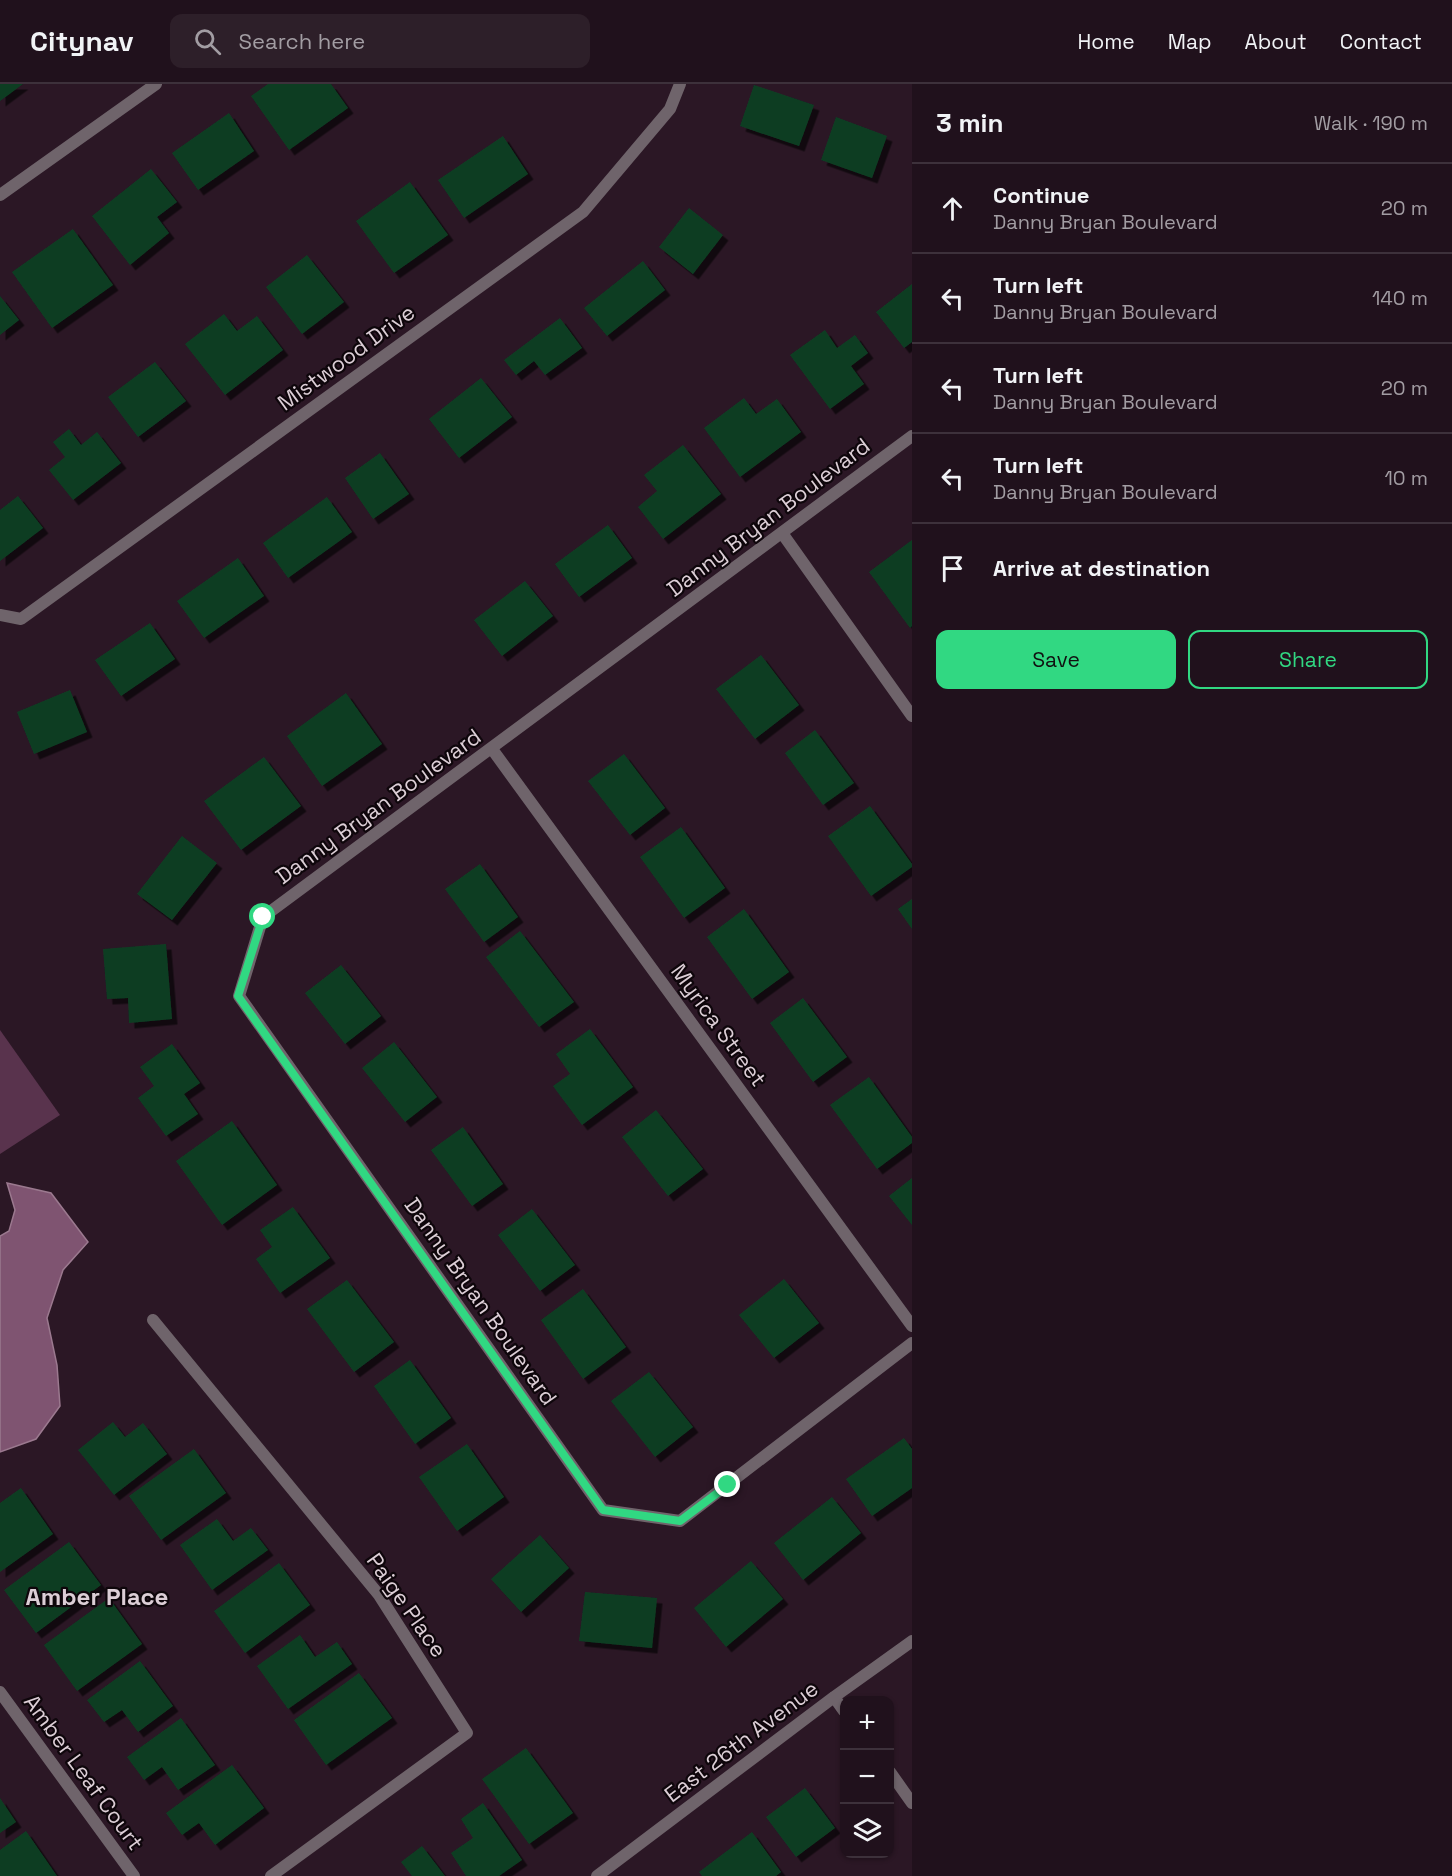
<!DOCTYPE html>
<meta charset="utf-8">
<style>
:root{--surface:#20111c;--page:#2d1f29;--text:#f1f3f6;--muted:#a29da3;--line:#3d313b;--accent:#31d882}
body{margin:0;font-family:"Space Grotesk",sans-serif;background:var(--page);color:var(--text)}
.controls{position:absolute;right:18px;bottom:18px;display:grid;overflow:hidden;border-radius:12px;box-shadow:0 2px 4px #0004}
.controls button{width:54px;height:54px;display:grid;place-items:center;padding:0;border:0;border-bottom:2px solid var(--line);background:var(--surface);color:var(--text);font:30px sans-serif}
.stop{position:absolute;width:18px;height:18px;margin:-14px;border:4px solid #31d882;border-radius:50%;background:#fff}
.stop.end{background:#31d882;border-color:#fff;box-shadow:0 2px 6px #0008}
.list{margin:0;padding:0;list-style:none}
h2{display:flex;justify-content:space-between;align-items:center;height:78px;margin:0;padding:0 24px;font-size:26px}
h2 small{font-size:20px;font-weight:400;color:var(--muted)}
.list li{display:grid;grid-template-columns:39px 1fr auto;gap:18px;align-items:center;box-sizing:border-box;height:90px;padding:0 24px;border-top:2px solid var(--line)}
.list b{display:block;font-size:22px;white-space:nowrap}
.list p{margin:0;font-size:20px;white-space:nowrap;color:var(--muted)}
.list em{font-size:20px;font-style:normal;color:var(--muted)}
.actions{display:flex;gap:12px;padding:18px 24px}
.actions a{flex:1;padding:14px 0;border:2px solid var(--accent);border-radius:12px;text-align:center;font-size:21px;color:var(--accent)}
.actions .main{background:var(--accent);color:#111}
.icon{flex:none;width:33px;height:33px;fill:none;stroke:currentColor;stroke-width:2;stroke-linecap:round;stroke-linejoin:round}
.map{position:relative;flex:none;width:912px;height:1792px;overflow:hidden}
header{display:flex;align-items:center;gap:36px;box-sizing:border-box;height:84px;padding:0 30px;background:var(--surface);border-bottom:2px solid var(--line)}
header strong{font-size:28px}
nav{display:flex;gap:33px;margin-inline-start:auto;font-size:21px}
.search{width:420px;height:54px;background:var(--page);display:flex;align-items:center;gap:15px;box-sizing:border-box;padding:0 21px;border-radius:12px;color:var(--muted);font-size:22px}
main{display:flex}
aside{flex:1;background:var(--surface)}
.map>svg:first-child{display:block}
</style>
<header>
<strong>Citynav</strong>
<div class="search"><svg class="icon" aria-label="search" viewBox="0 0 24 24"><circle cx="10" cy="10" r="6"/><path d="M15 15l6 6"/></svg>Search here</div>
<nav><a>Home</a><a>Map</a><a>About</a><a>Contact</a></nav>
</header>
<main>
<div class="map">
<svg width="912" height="1792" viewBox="0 0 912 1792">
<defs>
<filter id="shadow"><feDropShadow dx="5.5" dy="5.5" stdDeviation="0" flood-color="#0009"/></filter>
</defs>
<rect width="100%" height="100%" fill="#2b1725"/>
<path fill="#59334d" d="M0,946L60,1031L0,1070Z"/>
<path fill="#7f5471" stroke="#9b798f" stroke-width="1.5" d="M7,1099L51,1109L88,1158L63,1186L47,1234L57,1281L60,1322L36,1355L0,1368V1152L9,1147L15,1126Z"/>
<path fill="#0d3e23" filter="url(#shadow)" d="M0,0H23L0,17Z
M268,0H331L348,24L289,66L251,12Z
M754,1L814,21L799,62L740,42Z
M229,29L254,67L198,106L172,69Z
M836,33L887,52L872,94L821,76Z
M503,52L528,90L464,134L438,96Z
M151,85L177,118L157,133L169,149L130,181L92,132Z
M410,98L448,151L394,189L356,137Z
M689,124L723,151L693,190L659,163Z
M73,145L113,201L52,244L12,188Z
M307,171L344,218L302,250L266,203Z
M643,177L665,206L607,252L584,224Z
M912,200V258L904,264L876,228Z
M0,212L19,236L0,251Z
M224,230L237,247L257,232L283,266L225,311L185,260Z
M560,234L582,264L545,291L534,277L516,291L504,276Z
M825,246L837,264L855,251L868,269L851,282L864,300L830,325L790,271Z
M155,278L186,317L138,353L108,313Z
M481,294L512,333L459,374L429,335Z
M744,314L756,330L777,315L801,348L740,393L704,344Z
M69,345L81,361L97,348L121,379L73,416L49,386L65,373L53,358Z
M683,361L721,410L663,455L638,423L657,407L644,391Z
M380,369L409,410L373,435L345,394Z
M18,412L43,444L0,477V426Z
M327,413L352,448L288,494L263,459Z
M608,441L632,474L579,513L555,480Z
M912,456V542L910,544L869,488Z
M238,474L264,512L204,554L177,517Z
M525,497L553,532L502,572L474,536Z
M150,539L175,575L121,612L95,576Z
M761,571L799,621L755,655L716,605Z
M70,606L87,648L34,670L17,628Z
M346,609L382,660L322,702L287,652Z
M815,646L854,699L823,721L785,669Z
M624,670L665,724L630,751L588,697Z
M264,673L301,722L241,766L204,717Z
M870,722L912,780V783L871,812L828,752Z
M681,743L725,804L684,834L640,773Z
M182,752L217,779L172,836L137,810Z
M480,780L518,833L484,858L445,805Z
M912,815V845L898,825Z
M744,825L789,888L752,915L707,853Z
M520,847L574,918L539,943L486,873Z
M166,860L172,935L129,939L128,914L107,915L103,865Z
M341,881L381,932L345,960L305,909Z
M803,914L847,973L813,998L770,939Z
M590,945L633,1003L582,1041L553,1002L570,990L556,970Z
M394,958L437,1013L405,1038L362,984Z
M172,960L200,999L184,1010L198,1030L166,1052L138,1014L154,1002L140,983Z
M869,993L912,1053V1059L877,1085L830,1021Z
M656,1026L703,1085L668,1112L622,1053Z
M232,1037L277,1101L222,1141L176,1077Z
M463,1043L503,1100L472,1122L431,1066Z
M912,1094V1141L889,1112Z
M293,1123L330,1174L280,1209L256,1175L272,1163L260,1146Z
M532,1125L575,1181L540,1207L498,1151Z
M784,1195L819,1239L774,1274L739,1231Z
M347,1196L394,1258L354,1288L307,1225Z
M583,1205L626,1263L583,1295L541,1236Z
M410,1276L451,1334L415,1360L374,1302Z
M649,1288L693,1343L655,1373L611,1317Z
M113,1338L125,1353L143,1339L167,1370L114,1411L78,1366Z
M904,1354L912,1365V1404L872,1432L846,1395Z
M467,1360L504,1413L457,1447L419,1393Z
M194,1365L226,1409L161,1456L129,1412Z
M21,1404L53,1450L0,1488V1419Z
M832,1413L861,1449L803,1496L774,1459Z
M217,1435L233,1457L251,1444L268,1466L212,1506L180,1461Z
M540,1451L569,1484L521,1528L491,1495Z
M69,1458L101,1501L36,1549L4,1506Z
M751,1477L783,1515L726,1563L694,1524Z
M279,1479L310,1521L245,1569L214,1527Z
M585,1508L657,1514L652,1564L579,1557Z
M109,1514L142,1560L77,1607L44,1561Z
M300,1551L315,1573L337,1558L352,1580L288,1625L257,1582Z
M140,1577L173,1622L138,1648L122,1626L104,1638L87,1616Z
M359,1589L392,1634L326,1681L294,1636Z
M181,1634L215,1681L178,1706L162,1683L144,1696L127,1673Z
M526,1664L573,1729L529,1760L482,1695Z
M232,1681L264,1724L215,1761L199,1739L182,1751L166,1729Z
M805,1704L835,1744L796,1773L766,1733Z
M0,1714L16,1738L0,1749Z
M483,1719L522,1776L499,1792H466L451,1769L473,1754L461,1735Z
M26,1747L57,1792H0V1766Z
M752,1748L781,1788L776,1792H702L699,1788Z
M422,1762L445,1792H412L401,1778Z"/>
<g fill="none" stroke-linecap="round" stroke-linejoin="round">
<path stroke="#6f646b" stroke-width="12" d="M0,111L156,0
M912,352L263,833L239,912L603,1426L680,1437L912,1259
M782,449L912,632
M0,531L21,535L583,128L670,25L680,0
M492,665L912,1242
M153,1236L379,1511L467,1649L271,1792
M0,1608L134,1792
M834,1613L844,1627
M890,1688L912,1719
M597,1792L834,1613L912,1557"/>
</g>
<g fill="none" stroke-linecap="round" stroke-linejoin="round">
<path stroke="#31d882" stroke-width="8" d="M263,833L238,912L603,1426L680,1437L728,1401"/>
</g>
<g text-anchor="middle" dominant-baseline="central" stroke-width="4.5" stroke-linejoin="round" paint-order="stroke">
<g font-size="22" fill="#dcced6" stroke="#0e060b">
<text transform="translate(346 273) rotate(-36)">Mistwood Drive</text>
<text transform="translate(768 433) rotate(-37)">Danny Bryan Boulevard</text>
<text transform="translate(378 722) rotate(-36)">Danny Bryan Boulevard</text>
<text transform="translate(719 941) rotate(54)">Myrica Street</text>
<text transform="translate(481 1217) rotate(55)">Danny Bryan Boulevard</text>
<text transform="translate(407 1521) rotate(55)">Paige Place</text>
<text transform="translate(741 1657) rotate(-37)">East 26th Avenue</text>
<text transform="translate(84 1688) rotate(54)">Amber Leaf Court</text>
</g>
<g font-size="24" font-weight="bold" fill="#dcced6" stroke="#0e060b">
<text x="97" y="1512">Amber Place</text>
</g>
</g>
</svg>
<div class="controls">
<button>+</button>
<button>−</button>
<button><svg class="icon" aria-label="layers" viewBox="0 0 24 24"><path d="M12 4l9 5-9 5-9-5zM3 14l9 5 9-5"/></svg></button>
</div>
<div class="stop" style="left:263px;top:833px"></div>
<div class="stop end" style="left:728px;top:1401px"></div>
</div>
<aside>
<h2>3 min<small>Walk · 190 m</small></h2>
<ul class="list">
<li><svg class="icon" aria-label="ahead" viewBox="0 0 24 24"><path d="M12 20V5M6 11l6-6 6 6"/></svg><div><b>Continue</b><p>Danny Bryan Boulevard</p></div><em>20 m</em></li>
<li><svg class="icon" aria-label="left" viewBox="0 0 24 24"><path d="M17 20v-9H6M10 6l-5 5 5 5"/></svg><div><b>Turn left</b><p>Danny Bryan Boulevard</p></div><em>140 m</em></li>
<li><svg class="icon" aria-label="left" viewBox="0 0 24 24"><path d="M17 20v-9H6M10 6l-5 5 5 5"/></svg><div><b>Turn left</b><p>Danny Bryan Boulevard</p></div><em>20 m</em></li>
<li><svg class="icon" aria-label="left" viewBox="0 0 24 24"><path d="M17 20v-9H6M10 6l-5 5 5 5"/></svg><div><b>Turn left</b><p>Danny Bryan Boulevard</p></div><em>10 m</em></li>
<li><svg class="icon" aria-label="arrive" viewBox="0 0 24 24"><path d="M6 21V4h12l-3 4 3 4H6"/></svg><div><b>Arrive at destination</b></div></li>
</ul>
<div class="actions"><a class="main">Save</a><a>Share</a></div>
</aside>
</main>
